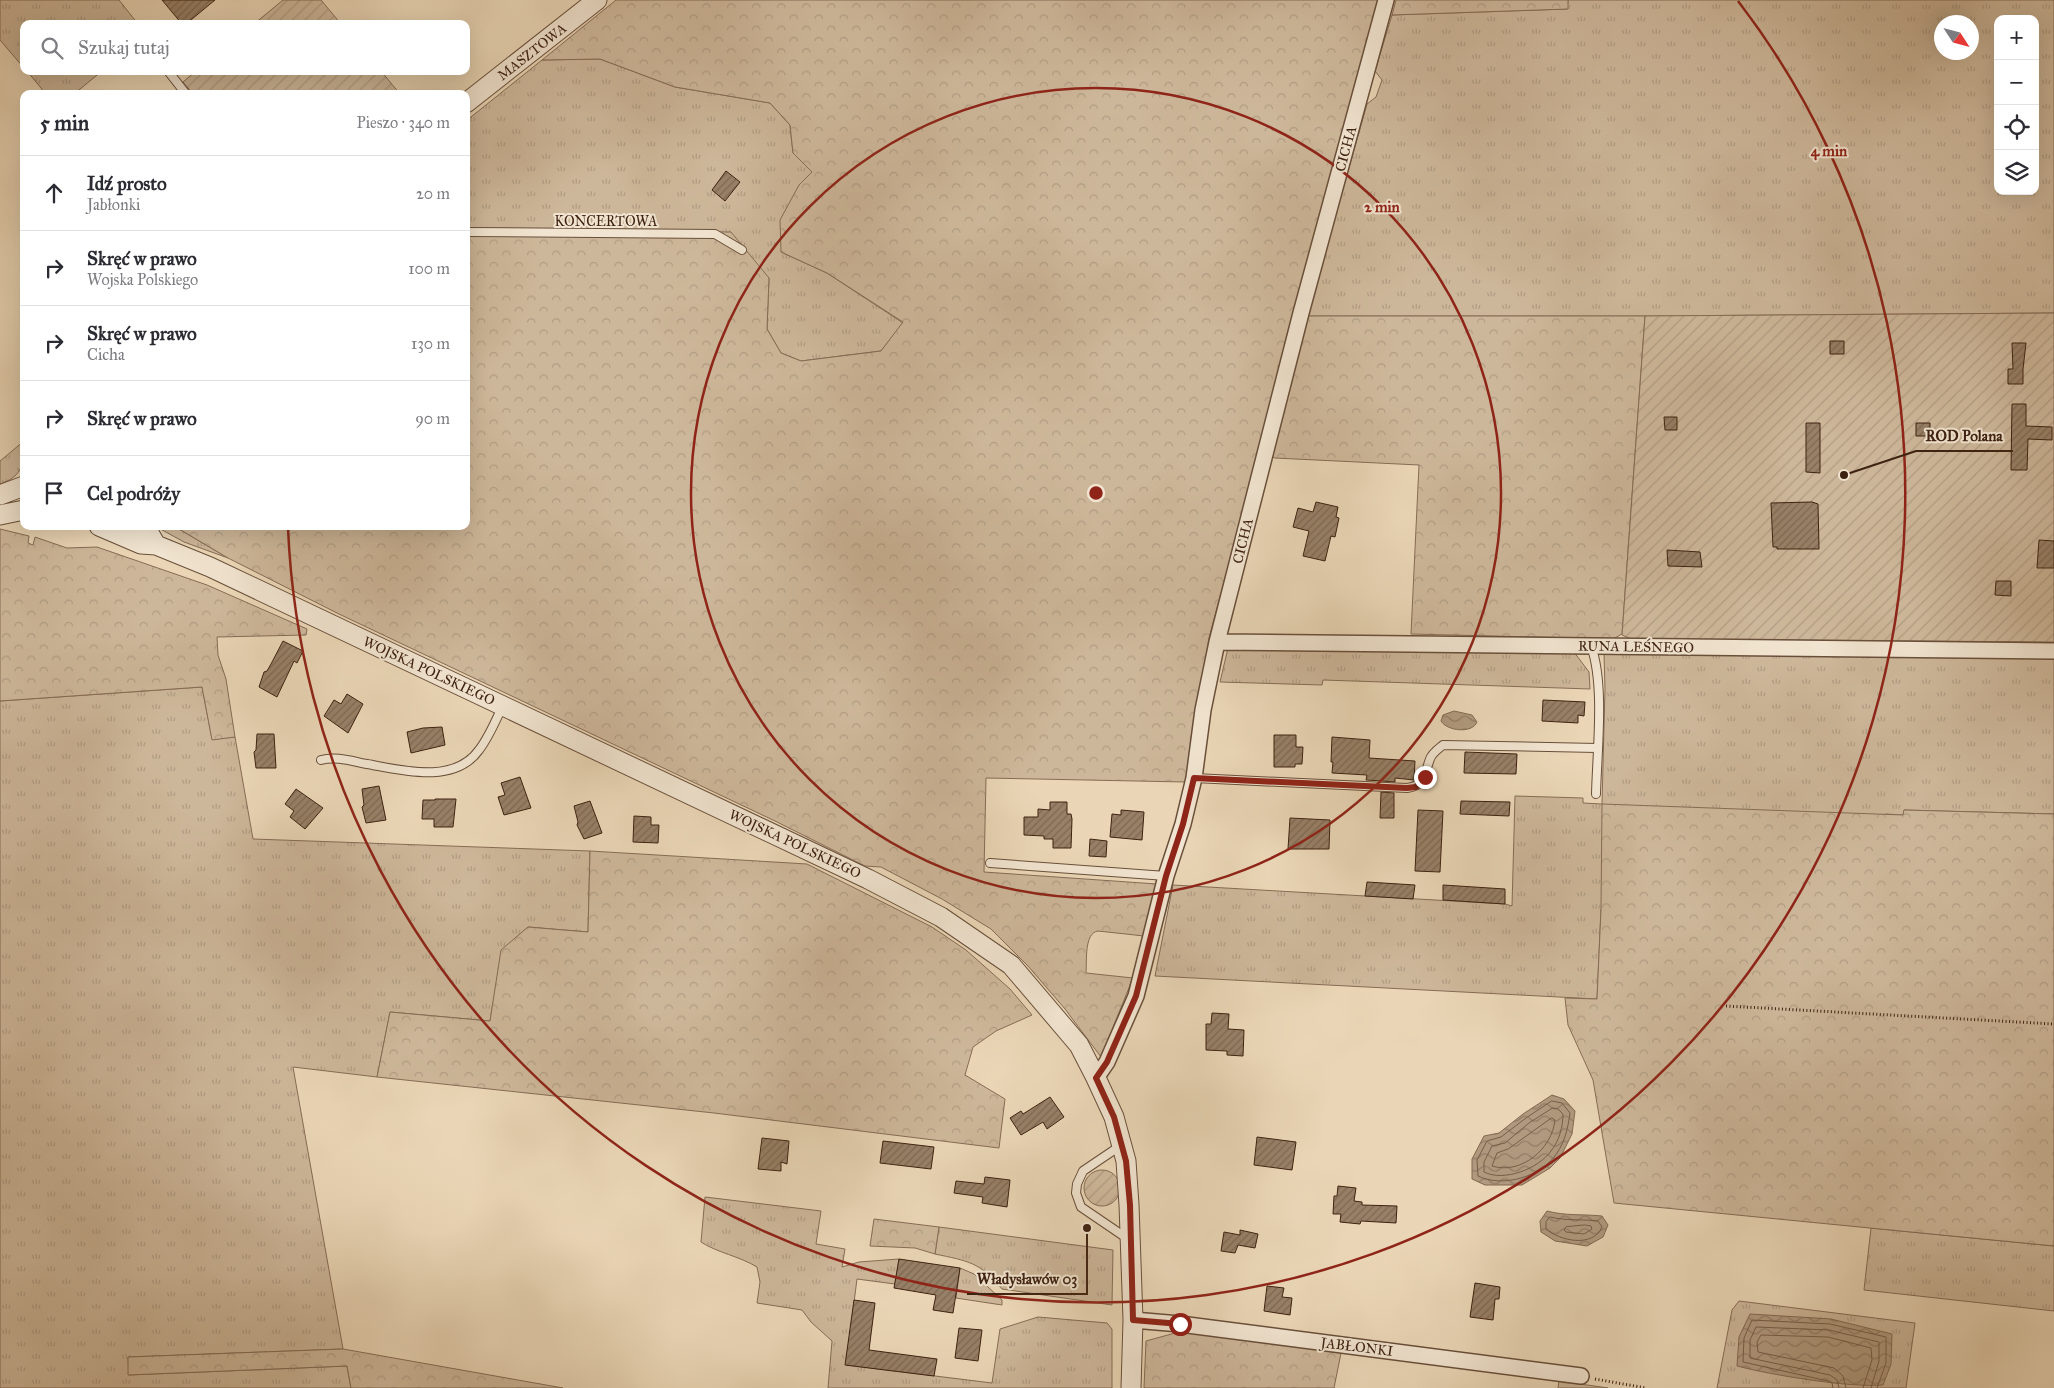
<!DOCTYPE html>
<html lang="pl">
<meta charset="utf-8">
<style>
:root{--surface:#fff;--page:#f2f2f3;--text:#2b2b33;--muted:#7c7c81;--line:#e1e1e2}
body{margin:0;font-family:"IM FELL Great Primer",serif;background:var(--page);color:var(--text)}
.controls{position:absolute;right:15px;top:15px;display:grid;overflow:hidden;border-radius:10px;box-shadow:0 5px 20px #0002}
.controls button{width:45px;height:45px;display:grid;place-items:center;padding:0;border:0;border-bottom:1px solid var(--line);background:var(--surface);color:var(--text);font:25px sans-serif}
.compass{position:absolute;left:1934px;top:15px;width:45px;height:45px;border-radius:50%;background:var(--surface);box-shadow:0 5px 20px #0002;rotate:126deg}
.stop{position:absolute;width:15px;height:15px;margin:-11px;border:4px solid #8f2418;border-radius:50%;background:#fff}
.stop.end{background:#8f2418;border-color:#fff;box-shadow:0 1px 5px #0008}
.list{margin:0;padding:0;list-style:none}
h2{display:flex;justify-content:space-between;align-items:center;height:65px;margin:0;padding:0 20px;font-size:21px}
h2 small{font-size:16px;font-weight:400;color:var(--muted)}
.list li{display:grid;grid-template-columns:32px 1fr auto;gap:15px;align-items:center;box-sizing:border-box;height:75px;padding:0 20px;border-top:1px solid var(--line)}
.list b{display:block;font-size:19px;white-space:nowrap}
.list p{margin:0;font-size:16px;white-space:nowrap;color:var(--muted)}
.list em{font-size:16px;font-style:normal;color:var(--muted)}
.icon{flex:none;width:28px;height:28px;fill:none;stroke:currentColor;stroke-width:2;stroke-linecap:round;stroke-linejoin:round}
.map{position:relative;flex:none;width:2054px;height:1388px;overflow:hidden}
.search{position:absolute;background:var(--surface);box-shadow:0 5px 20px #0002;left:20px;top:20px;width:450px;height:55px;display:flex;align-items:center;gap:12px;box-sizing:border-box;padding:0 18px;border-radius:10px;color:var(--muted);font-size:19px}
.panel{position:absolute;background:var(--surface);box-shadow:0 5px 20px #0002;left:20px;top:90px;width:450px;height:440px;border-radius:10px}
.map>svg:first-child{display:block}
</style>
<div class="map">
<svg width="2054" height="1388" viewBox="0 0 2054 1388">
<defs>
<pattern id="grass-tufts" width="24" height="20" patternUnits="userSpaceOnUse" patternTransform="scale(1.25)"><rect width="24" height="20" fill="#cdb79a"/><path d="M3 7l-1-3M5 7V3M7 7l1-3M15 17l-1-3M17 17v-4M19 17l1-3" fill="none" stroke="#b19d84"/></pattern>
<pattern id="forest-crowns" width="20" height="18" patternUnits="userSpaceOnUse" patternTransform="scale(1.25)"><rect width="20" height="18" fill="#cdb79a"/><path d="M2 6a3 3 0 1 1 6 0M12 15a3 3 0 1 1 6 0" fill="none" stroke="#b19d84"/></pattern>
<pattern id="garden-furrows" width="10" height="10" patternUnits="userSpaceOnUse" patternTransform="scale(1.25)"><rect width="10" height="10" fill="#cdb79a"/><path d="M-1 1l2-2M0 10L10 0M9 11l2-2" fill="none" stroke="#b19d84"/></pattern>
<pattern id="water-waves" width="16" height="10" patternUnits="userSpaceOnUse" patternTransform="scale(1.25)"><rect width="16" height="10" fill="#b0997e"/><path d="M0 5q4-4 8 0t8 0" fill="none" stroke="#917c66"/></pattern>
<pattern id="building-hatch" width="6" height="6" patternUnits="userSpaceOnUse" patternTransform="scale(1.25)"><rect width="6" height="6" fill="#978067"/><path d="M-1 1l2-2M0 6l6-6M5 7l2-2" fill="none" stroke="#7d6853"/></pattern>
</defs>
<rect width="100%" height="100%" fill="#ead6b6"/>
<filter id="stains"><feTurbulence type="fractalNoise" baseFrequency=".004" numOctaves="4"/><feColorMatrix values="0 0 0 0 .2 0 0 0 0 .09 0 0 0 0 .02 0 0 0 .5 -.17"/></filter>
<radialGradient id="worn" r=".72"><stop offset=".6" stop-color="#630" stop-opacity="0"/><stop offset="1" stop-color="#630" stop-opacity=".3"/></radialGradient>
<path fill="url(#grass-tufts)" stroke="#866c56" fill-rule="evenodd" d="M0,0H119L138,24H24V68L0,40Z
M1568,0H2054V313L1645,316H1307L1367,104L1376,97L1382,80L1375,71L1392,15L1567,9ZM1998,19H2035V191H1998ZM1942,22H1972V52H1942Z
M600,59L675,87L770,103L790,125L793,153L812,172L799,185L781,252L827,273L903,323L881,351L801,361L781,353L767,329L769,278L466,230V121L542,60Z
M27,71H102L74,94H46Z
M24,441C24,462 24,476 0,484V461Z
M155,526H174L228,558L184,542Z
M1228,648L1574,652L1589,672L1590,689L1323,680L1322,685L1220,682Z
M1604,653L2054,655V814L1904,810L1903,815L1886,814L1601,909L1597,999L1155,976L1173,885L1505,904L1512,906L1515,796L1583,798V803L1602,804L1605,689Z
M202,687L212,739L235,737L253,839L590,851L588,932L528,927L502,950L490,1021L390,1012L377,1077L293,1067L343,1349L128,1357L129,1375L347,1366L351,1388H0V701Z
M705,1197L821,1211L816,1244L845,1249L842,1267L859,1262L899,1259L895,1284L857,1279L846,1365L992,1383L1000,1329L1038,1317L1107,1323L1112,1329V1388H828L832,1341L811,1322L802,1310L757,1303L760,1282L757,1267C739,1256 718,1253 701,1242Z
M939,1227L1113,1250L1112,1305L1002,1289C980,1262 968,1261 935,1254Z
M1871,1228L2054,1246V1311L1864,1290Z
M960,1268L974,1274L1002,1300V1305L956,1298Z
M1739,1301L1915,1323L1906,1388H1717L1732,1310Z
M1559,1381L1608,1388H1558Z"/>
<path fill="url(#forest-crowns)" stroke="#866c56" d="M616,0H1381L1209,638L1186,782L986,778L984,872L1157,884L1144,936L1098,931C1084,933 1087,961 1086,973L1133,978L1101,1057L1065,1009L1028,966L991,929L942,899L881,867L865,866L775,821L339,614L228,558L174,526H466V230L731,232L769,278L767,329L781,353L801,361L881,351L903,322L827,273L781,252L780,220L799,185L812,172L793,153L790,125L770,103L675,87L600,59L542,60Z
M1396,0H1568V9L1392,15Z
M1307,316H1645L1622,634L1613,639L1411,634L1419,465L1275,458L1269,456Z
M0,529L29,536L28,543L33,545L35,537L67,548L97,547L207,585L307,629L306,635L217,637L218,655L226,679L235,737L212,740L202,687L0,701Z
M1602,804L1903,815L1904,810L2054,814V1246L1614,1203L1593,1080L1568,1025L1565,998L1597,999L1601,909Z
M590,851L807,864L932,927L966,950L1010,989L1032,1015L996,1031L973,1047L965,1075L1005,1099L999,1148L714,1113L377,1077L390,1012L490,1021L501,950L528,927L588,932Z
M874,1219L939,1227L935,1254L915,1248L870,1246Z
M1176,1331L1341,1353L1334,1388H1144L1146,1341L1175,1333Z
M343,1349L563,1388H351L347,1366L128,1375V1357Z"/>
<path fill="url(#garden-furrows)" stroke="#866c56" d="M283,0H321L341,24H254Z
M196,71H381L400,94H193L183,82Z
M2054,313V642L1631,639L1622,635L1645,316Z
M1084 1188a18 18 0 1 1 36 0a18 18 0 1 1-36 0Z"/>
<path fill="url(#water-waves)" stroke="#826952" d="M1454,711L1472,715L1477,722C1472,734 1447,731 1441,721L1443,715Z
M1552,1095L1564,1099L1575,1111L1572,1134L1560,1158L1550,1168L1522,1185H1485L1472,1179V1159L1484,1136L1499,1133L1523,1114Z
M1547,1211C1565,1216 1583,1214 1602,1216L1608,1225L1603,1237L1587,1246L1555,1241L1541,1232L1540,1221Z
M1750,1314L1831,1319L1892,1334L1891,1364L1883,1385C1851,1388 1771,1375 1737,1366L1739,1337Z"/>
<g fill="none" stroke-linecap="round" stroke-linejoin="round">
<path stroke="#775e48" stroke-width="1" d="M1552,1101L1562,1103L1570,1113C1568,1128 1565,1141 1557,1153C1542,1177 1502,1188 1478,1176L1477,1160L1487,1141L1501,1137L1526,1118Z
M1553,1108L1558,1109L1563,1114C1563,1127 1559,1141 1551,1151C1538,1169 1504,1182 1484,1172V1162L1492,1146L1505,1143L1529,1123Z
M1552,1118L1555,1120C1552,1149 1521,1175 1492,1166L1497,1153L1508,1149Z
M1550,1217C1566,1221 1582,1219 1598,1221L1602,1227C1593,1248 1560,1241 1546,1229V1222Z
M1585,1225L1591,1226L1592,1229L1584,1234L1566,1232L1564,1230L1566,1227Z
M1833,1388L1832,1383L1828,1381L1743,1362L1744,1338L1752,1320L1830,1324L1886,1337V1363L1877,1388
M1839,1388L1837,1380L1830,1375L1750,1358V1340L1756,1327L1829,1330L1879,1342V1361L1871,1388
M1846,1388L1843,1376L1834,1368L1758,1352L1757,1342L1761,1335L1828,1337L1871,1348L1872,1360L1863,1388"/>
</g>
<path fill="url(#building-hatch)" stroke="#3e2211" d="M162,0H215L186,24H182Z
M726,171L740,182L725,201L712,190Z
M1830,341H1844V354H1830Z
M2012,343H2026L2023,369V384H2008V369H2013Z
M2012,404H2026V426L2052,427V440L2028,439L2027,470H2011Z
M1664,417H1677V430H1665Z
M1806,423H1820V473L1806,472Z
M1916,423H1930V436H1916Z
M1316,502L1338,507L1336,517L1339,518L1335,537L1331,536L1325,561L1303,556L1309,531L1293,527L1298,508L1313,512Z
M1812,502L1818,504L1819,549H1777V547H1773L1771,503Z
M2039,540L2054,541V568H2037Z
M1667,550L1700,552L1702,567L1668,566Z
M1996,581H2011V596L1995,595Z
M283,641L303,651L297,663L294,661L277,697L259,687L264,672L267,671L271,664Z
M347,694L363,704L348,733L324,716L334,700L341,704Z
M1543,700L1585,702L1584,716L1578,715V723L1542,721Z
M442,727L445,745L411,753L407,732L423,728Z
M257,734H274L276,768H256L254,752L256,750Z
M1274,735H1296V747H1303L1302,764H1295V767H1274Z
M1332,737L1370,740L1369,758L1415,761L1414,780L1395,778V782L1382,781L1366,780L1367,775L1332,773L1333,762H1331Z
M1465,752L1517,754L1516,774L1464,773Z
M520,777L531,808L504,815L498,797L505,795L501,783Z
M379,786L386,820L366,823L362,807L364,805L362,789Z
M296,789L323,808L305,829L290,817L294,811L285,804Z
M1381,792L1394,793V818H1380Z
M435,799H456L453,827H434V819H422L423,800H435Z
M590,801L602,833L584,839L577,825L578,822L574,806Z
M1461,801L1510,802L1509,816L1460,814Z
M1050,802H1067V814H1071L1072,819L1071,848H1053V839H1044V836L1024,835V817H1038V809L1050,810Z
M1121,810L1144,812L1142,840L1110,837L1112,814L1121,815Z
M1418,810L1443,811L1440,872L1415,871Z
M634,816L651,817V825H659L658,843L633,842Z
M1290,818L1330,820L1329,849H1288Z
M1090,839L1107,841L1106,857L1089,856Z
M1367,882L1415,885L1413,899L1365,896Z
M1443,885L1505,889V904L1443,900Z
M1212,1013L1229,1014L1228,1029L1244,1030L1243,1056L1227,1055V1051L1206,1050V1024H1211Z
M1050,1097L1064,1117L1047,1129L1043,1122L1021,1135L1010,1118L1021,1111L1023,1114Z
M1257,1137L1296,1142L1292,1170L1254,1165Z
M762,1138L789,1141L787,1164L781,1162V1171L758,1169Z
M883,1141L934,1147L931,1169L880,1163Z
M985,1177L1010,1180L1007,1207L982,1203L983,1197L954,1193L956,1181L984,1184Z
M1338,1186L1356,1188L1354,1201L1362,1202V1205L1397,1206L1396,1223L1361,1221L1360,1224L1340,1222L1341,1214H1333L1334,1196H1337Z
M1240,1230L1258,1234L1255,1248L1238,1245L1235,1253L1221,1251L1224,1232L1240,1235Z
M899,1259L960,1268L953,1313L933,1310L936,1295L894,1288Z
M1475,1283L1500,1287L1499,1299H1495L1493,1320L1470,1317Z
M1267,1286L1284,1288L1282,1297L1292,1298L1290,1315L1264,1311Z
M854,1300L875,1303L869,1350L937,1359L934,1376L845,1365Z
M959,1328L982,1330L978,1361L955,1358Z"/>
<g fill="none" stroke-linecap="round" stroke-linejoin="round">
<g stroke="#694f3a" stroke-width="10">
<path id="service" d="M168,71L186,94
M466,232L715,234L742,250
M1591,646C1605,684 1597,752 1596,794
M321,760C336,756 351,761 367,764C401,770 454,785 479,750C489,737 496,720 503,705
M1194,778L1407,788C1427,785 1424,774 1430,759C1432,753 1438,749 1443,745L1597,748
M990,863L1166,876
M1120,1146L1083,1171L1077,1184L1076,1193L1081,1207L1128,1239"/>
</g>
<g stroke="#694f3a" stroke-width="18">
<path id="minor" d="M1217,642L2054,651
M1096,1078L1107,1062L1136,996L1166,876L1183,824L1194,778L1203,710L1217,642L1301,313L1386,0
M1133,1320L1180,1324L1581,1376"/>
</g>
<g stroke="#694f3a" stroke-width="21">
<path id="tertiary" d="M466,103L597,0
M0,495L24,486
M0,515L24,510
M99,526L141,544L156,545L210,567L868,879L941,917L1011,965L1079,1045L1096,1078L1114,1117L1126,1161L1129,1205L1133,1320L1131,1388
M137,526L149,533L156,545"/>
</g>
<path stroke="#3e2211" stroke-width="3" stroke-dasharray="1 2.5" stroke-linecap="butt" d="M1726,1006L2054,1024
M1595,1379L1646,1388"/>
<use href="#service" stroke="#f1e4d0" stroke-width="8"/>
<use href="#minor" stroke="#f1e4d0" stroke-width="15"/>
<use href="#tertiary" stroke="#f1e4d0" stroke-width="19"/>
</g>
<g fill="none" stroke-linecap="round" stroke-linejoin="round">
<path stroke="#8f2418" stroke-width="6" d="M1180,1324L1133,1320L1130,1205L1126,1161L1114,1117L1096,1078L1107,1062L1136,996L1166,876L1183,824L1194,778L1407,788L1416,787L1425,777"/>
</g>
<g fill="none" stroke="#8f2418" stroke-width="2.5">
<circle cx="1096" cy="493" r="405"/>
<path d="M1738 1A809 809 0 1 1 288 528"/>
</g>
<g text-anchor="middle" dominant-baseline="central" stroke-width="4" stroke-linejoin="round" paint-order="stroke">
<g font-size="14" fill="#3e2211" stroke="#f1e4d0">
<text transform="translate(532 52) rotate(-38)">MASZTOWA</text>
<text transform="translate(1346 149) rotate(-75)">CICHA</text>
<text x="606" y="221">KONCERTOWA</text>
<text transform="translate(1243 541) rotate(-76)">CICHA</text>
<text transform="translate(1636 647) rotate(1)">RUNA LEŚNEGO</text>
<text transform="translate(429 671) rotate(25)">WOJSKA POLSKIEGO</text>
<text transform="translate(795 844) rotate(25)">WOJSKA POLSKIEGO</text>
<text transform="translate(1357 1347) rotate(7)">JABŁONKI</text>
</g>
</g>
<circle cx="1096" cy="493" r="8" fill="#8f2418" stroke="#f1e4d0" stroke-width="2.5"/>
<g font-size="15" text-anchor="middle" font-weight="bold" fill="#8f2418" stroke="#f1e4d0" stroke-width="4" stroke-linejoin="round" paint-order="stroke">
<text x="1829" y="156">4 min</text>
<text x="1382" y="212">2 min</text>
</g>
<path fill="none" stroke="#3e2211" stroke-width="2" d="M1844 475L1916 451H2013M1087 1228L1087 1294H967"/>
<g fill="#3e2211" stroke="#f1e4d0" stroke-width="2">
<circle cx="1844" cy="475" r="5"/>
<circle cx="1087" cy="1228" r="5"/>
</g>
<g font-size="15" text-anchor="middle" font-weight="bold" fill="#3e2211" stroke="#f1e4d0" stroke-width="4" stroke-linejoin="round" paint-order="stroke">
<text x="1964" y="441">ROD Polana</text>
<text x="1027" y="1284">Władysławów 03</text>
</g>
<rect width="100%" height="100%" filter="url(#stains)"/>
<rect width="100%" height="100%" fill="url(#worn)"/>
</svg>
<div class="controls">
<button>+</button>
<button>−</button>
<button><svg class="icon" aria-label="locate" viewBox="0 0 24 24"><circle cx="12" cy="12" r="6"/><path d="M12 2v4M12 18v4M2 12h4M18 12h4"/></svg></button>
<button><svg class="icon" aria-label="layers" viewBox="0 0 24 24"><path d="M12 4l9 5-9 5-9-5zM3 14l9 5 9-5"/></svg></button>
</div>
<svg class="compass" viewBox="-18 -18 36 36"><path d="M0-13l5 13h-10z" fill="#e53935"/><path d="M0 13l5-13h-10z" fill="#7c7c81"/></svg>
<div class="stop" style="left:1180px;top:1324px"></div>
<div class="stop end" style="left:1425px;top:777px"></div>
<div class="search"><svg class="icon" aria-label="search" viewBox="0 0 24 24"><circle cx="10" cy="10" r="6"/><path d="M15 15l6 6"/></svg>Szukaj tutaj</div>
<section class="panel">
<h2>5 min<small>Pieszo · 340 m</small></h2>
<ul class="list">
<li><svg class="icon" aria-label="ahead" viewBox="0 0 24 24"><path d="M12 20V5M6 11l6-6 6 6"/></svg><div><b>Idź prosto</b><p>Jabłonki</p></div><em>20 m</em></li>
<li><svg class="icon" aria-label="right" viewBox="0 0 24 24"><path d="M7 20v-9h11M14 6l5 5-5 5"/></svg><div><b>Skręć w prawo</b><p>Wojska Polskiego</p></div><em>100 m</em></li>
<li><svg class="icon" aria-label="right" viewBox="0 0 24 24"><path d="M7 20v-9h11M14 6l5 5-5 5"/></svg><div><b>Skręć w prawo</b><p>Cicha</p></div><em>130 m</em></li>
<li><svg class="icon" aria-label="right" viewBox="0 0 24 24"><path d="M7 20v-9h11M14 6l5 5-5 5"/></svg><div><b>Skręć w prawo</b></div><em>90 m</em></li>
<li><svg class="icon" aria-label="arrive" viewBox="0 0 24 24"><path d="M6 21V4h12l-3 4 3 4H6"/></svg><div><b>Cel podróży</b></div></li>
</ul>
</section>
</div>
